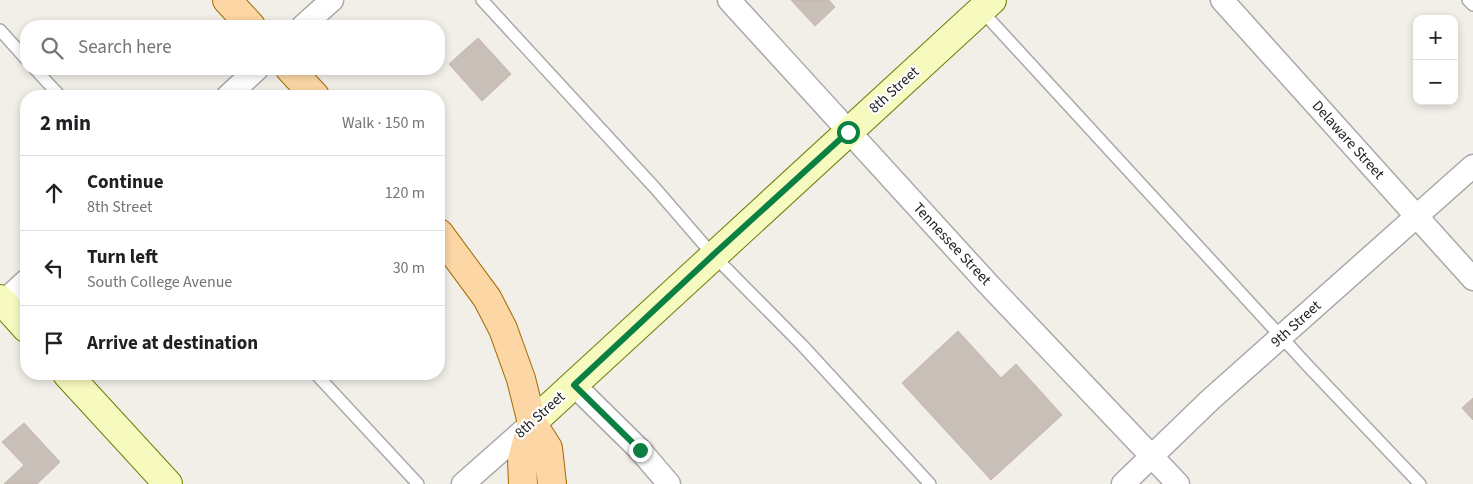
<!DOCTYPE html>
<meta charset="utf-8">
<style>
:root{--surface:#fff;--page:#f6f6f6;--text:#202124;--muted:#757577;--line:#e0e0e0}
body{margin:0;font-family:"Source Sans 3",sans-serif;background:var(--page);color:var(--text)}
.controls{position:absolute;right:15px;top:15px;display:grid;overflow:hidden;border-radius:10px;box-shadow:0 2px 8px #0003}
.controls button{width:45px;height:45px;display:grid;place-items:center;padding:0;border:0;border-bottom:1px solid var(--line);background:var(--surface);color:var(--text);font:25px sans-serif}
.stop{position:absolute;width:15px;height:15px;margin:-11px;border:4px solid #0b8043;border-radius:50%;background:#fff}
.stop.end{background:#0b8043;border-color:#fff;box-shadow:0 1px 5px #0008}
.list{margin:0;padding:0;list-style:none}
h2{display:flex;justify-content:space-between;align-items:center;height:65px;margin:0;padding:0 20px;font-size:21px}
h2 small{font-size:16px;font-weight:400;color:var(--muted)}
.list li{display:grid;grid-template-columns:32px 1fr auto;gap:15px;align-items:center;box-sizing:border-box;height:75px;padding:0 20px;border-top:1px solid var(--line)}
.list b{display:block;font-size:19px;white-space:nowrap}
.list p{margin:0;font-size:16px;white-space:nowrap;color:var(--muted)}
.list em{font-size:16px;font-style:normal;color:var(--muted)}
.icon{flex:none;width:28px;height:28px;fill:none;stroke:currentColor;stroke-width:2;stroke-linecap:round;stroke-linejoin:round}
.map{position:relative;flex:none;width:1473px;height:484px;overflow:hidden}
.search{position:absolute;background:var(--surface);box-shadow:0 2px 8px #0003;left:20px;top:20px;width:425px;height:55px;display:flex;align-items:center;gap:12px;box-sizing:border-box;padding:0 18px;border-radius:20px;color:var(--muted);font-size:19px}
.panel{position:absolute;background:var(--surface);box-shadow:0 2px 8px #0003;left:20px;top:90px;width:425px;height:290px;border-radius:20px}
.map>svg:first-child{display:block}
</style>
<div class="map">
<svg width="1473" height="484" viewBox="0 0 1473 484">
<rect width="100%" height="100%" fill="#f2efe9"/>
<path fill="#c7bfb8" stroke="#c4b6ab" d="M791,0H829L835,7L815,26Z
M478,38L511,74L482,101L449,64Z
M958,331L1001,378L1016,364L1062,415L991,480L902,383Z
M1473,398V420L1462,408Z
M24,423L60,462L37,484H4L24,465L2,442Z"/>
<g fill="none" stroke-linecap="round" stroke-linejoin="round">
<g stroke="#a9a9a9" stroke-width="14">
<path id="lane" d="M482,0L655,188L713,255L802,345L930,484
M1468,0L1473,5
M980,9L1308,366L1420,484
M0,30L26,59
M35,69L60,96
M316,374L418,484"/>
</g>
<g stroke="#a9a9a9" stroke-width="25">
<path id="street" d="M729,0L989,285L1178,484
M1222,0L1473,279
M303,26L332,0
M228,96L257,69
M0,305L26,281
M574,385L640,450L669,484
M463,484L532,423
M1123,484L1210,400L1473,166"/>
</g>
<g stroke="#707d05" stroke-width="30">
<path id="secondary" d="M0,299L26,328
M67,374L168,484
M532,423L992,0"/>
</g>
<g stroke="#a06b00" stroke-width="30">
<path id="primary" d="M227,0L251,26
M290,69L315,96
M439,233L487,298L503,329L521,379L532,423L548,448L552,484
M523,484L522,460L532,423"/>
</g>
<use href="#lane" stroke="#fff" stroke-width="11"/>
<use href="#street" stroke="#fff" stroke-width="22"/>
<use href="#secondary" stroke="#f7fabf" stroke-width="28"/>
<use href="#primary" stroke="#fcd6a4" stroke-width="28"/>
</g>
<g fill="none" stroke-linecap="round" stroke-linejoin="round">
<path stroke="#0b8043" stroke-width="6" d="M640,450L574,385L713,255L848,132"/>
</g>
<g text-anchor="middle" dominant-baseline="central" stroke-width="4.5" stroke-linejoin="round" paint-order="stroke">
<g font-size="15" fill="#222" stroke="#fff">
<text transform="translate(894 90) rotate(-42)">8th Street</text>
<text transform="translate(1348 140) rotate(48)">Delaware Street</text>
<text transform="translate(952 244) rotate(47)">Tennessee Street</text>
<text transform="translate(1296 324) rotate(-42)">9th Street</text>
<text transform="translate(540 415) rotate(-42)">8th Street</text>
</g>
</g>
</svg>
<div class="controls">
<button>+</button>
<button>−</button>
</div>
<div class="stop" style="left:848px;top:132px"></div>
<div class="stop end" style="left:640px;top:450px"></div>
<div class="search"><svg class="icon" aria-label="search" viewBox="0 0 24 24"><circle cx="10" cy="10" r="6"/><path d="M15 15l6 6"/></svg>Search here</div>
<section class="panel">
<h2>2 min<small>Walk · 150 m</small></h2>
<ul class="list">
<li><svg class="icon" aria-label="ahead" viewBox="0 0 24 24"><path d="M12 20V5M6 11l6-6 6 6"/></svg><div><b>Continue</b><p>8th Street</p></div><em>120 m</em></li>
<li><svg class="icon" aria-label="left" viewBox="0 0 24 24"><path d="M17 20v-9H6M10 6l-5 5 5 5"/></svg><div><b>Turn left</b><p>South College Avenue</p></div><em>30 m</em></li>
<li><svg class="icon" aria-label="arrive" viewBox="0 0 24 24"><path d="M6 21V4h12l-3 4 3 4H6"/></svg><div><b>Arrive at destination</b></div></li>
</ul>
</section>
</div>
